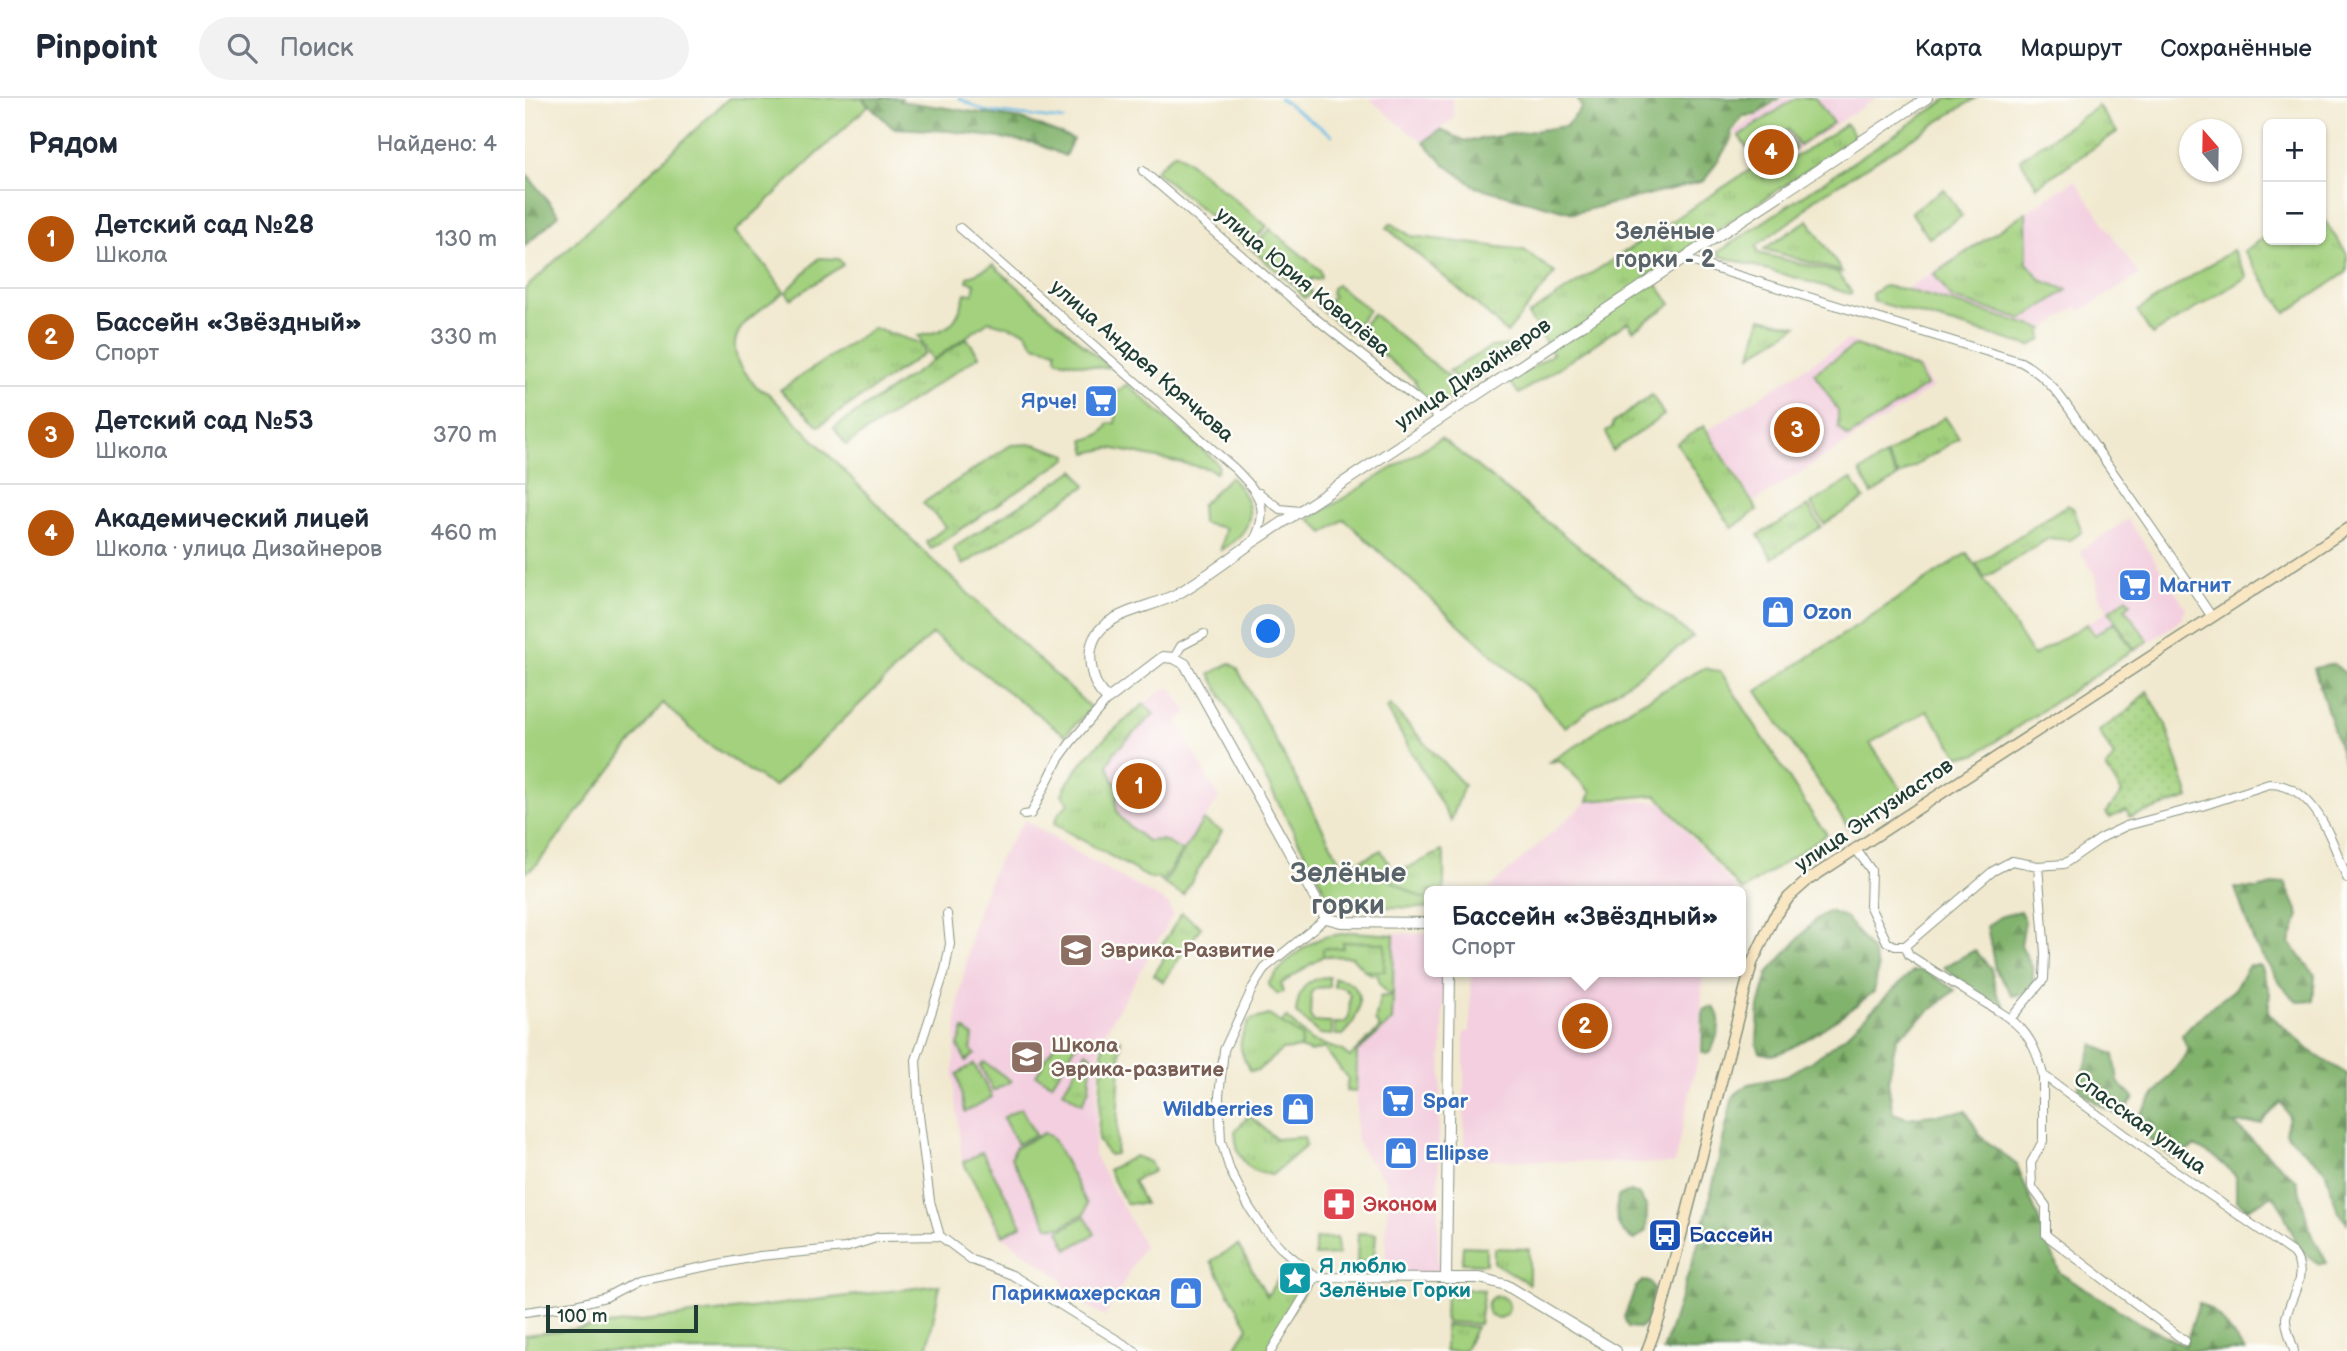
<!DOCTYPE html>
<html lang="ru">
<meta charset="utf-8">
<style>
:root{--surface:#fff;--page:#f2f2f3;--text:#1f2937;--muted:#747a83;--line:#e0e1e3;--accent:#b45309}
body{margin:0;font-family:"Balsamiq Sans",sans-serif;background:var(--page);color:var(--text)}
.controls{position:absolute;right:21px;top:21px;display:grid;overflow:hidden;border-radius:10px;box-shadow:0 2px 5px #0004}
.controls button{width:63px;height:63px;display:grid;place-items:center;padding:0;border:0;border-bottom:2px solid var(--line);background:var(--surface);color:var(--text);font:35px sans-serif}
.compass{position:absolute;left:1654px;top:21px;width:63px;height:63px;border-radius:50%;background:var(--surface);box-shadow:0 2px 5px #0004;rotate:340deg}
.scale{position:absolute;left:21px;bottom:18px;width:152px;box-sizing:border-box;padding-left:7px;border:4px solid #1f3d34;border-top:0;font-size:19px;line-height:24px;white-space:nowrap;color:#1f3d34;-webkit-text-stroke:5px #fdfcf7;paint-order:stroke}
.you{position:absolute;left:744px;top:534px;width:24px;height:24px;margin:-18px;border:5px solid #fff;border-radius:50%;background:#1a73e8;box-shadow:0 0 0 10px #1a73e833}
.badge{display:grid;place-items:center;width:46px;height:46px;border-radius:50%;background:var(--accent);color:#fff;font-size:23px;font-weight:700}
.pin{position:absolute;translate:-50% -50%;border:4px solid #fff;box-shadow:0 2px 7px #0006}
.popup{position:absolute;left:899px;top:788px;width:322px;height:91px;box-sizing:border-box;display:grid;place-content:center;border-radius:10px;background:var(--surface);filter:drop-shadow(0 2px 5px #0005);font-size:23px;white-space:nowrap;color:var(--muted)}
.popup b{font-size:26px;color:var(--text)}
.popup::after{content:'';position:absolute;left:50%;top:100%;margin-left:-14px;border:14px solid transparent;border-top-color:var(--surface)}
.list{margin:0;padding:0;list-style:none}
h2{display:flex;justify-content:space-between;align-items:center;height:91px;margin:0;padding:0 28px;font-size:30px}
h2 small{font-size:23px;font-weight:400;color:var(--muted)}
.list li{display:grid;grid-template-columns:46px 1fr auto;gap:21px;align-items:center;box-sizing:border-box;height:98px;padding:0 28px;border-top:2px solid var(--line)}
.list b{display:block;font-size:26px;white-space:nowrap}
.list p{margin:0;font-size:23px;white-space:nowrap;color:var(--muted)}
.list em{font-size:23px;font-style:normal;color:var(--muted)}
.icon{flex:none;width:38px;height:38px;fill:none;stroke:currentColor;stroke-width:2;stroke-linecap:round;stroke-linejoin:round}
.map{position:relative;flex:none;width:1822px;height:1253px;overflow:hidden}
header{display:flex;align-items:center;gap:42px;box-sizing:border-box;height:98px;padding:0 35px;background:var(--surface);border-bottom:2px solid var(--line)}
header strong{font-size:33px}
nav{display:flex;gap:38px;margin-inline-start:auto;font-size:24px}
.search{width:490px;height:63px;background:var(--page);display:flex;align-items:center;gap:18px;box-sizing:border-box;padding:0 24px;border-radius:38px;color:var(--muted);font-size:26px}
main{display:flex}
aside{flex:1;background:var(--surface)}
.map>svg:first-child{display:block}
</style>
<header>
<strong>Pinpoint</strong>
<div class="search"><svg class="icon" aria-label="search" viewBox="0 0 24 24"><circle cx="10" cy="10" r="6"/><path d="M15 15l6 6"/></svg>Поиск</div>
<nav><a>Карта</a><a>Маршрут</a><a>Сохранённые</a></nav>
</header>
<main>
<aside>
<h2>Рядом<small>Найдено: 4</small></h2>
<ul class="list">
<li><span class="badge">1</span><div><b>Детский сад №28</b><p>Школа</p></div><em>130 m</em></li>
<li><span class="badge">2</span><div><b>Бассейн «Звёздный»</b><p>Спорт</p></div><em>330 m</em></li>
<li><span class="badge">3</span><div><b>Детский сад №53</b><p>Школа</p></div><em>370 m</em></li>
<li><span class="badge">4</span><div><b>Академический лицей</b><p>Школа · улица Дизайнеров</p></div><em>460 m</em></li>
</ul>
</aside>
<div class="map">
<svg width="1822" height="1253" viewBox="0 0 1822 1253">
<defs>
<pattern id="forest-firs" width="22" height="20" patternUnits="userSpaceOnUse" patternTransform="scale(1.75)"><rect width="22" height="20" fill="#82b36d"/><path d="M5 1l3.5 6h-7zM16 11l3.5 6h-7z" fill="#6a935a"/></pattern>
<pattern id="park-tufts" width="24" height="20" patternUnits="userSpaceOnUse" patternTransform="scale(1.75)"><rect width="24" height="20" fill="#a3d17e"/><path d="M3 7l-1-3M5 7V3M7 7l1-3M15 17l-1-3M17 17v-4M19 17l1-3" fill="none" stroke="#8cb46e"/></pattern>
<pattern id="garden-dots" width="8" height="8" patternUnits="userSpaceOnUse" patternTransform="scale(1.75)"><rect width="8" height="8" fill="#a3d17e"/><path d="M2 2h.1M6 6h.1" fill="none" stroke="#8cb46e" stroke-width="1.8" stroke-linecap="round"/></pattern>
</defs>
<rect width="100%" height="100%" fill="#fdfcf7"/>
<filter id="ink" filterUnits="userSpaceOnUse"><feTurbulence type="fractalNoise" baseFrequency=".0143" numOctaves="2"/><feDisplacementMap in="SourceGraphic" scale="14" xChannelSelector="R" yChannelSelector="G"/><feConvolveMatrix kernelMatrix="1 2 1 2 8 2 1 2 1" color-interpolation-filters="sRGB"/></filter>
<filter id="wash" filterUnits="userSpaceOnUse"><feTurbulence type="fractalNoise" baseFrequency=".00686" numOctaves="4" result="noise"/><feDisplacementMap in="SourceGraphic" scale="28" xChannelSelector="R" yChannelSelector="G"/><feGaussianBlur stdDeviation="1.57" result="paint"/><feColorMatrix in="noise" values="0 0 0 0 0 0 0 0 0 0 0 0 0 0 0 0 0 1.4 0 .05"/><feComposite in="paint" operator="in"/></filter>
<g filter="url(#wash)">
<rect width="100%" height="100%" fill="#f1e9cf"/>
<path fill="#f3cfdf" d="M844,0H927L929,20L899,44L875,27Z
M1259,0H1351L1237,75L1209,33Z
M1550,82L1614,177L1556,213L1551,209L1521,230L1381,191Z
M1323,242L1395,270L1408,290L1229,404L1183,332Z
M1603,421L1661,510L1657,521L1609,555L1589,524L1570,537L1562,526L1583,513L1573,496L1572,481L1555,453Z
M646,589L663,615L652,623L694,700L637,784L634,781H626L529,726L534,715L544,705L537,696L542,684L556,666L576,644L619,606L637,592Z
M1063,703L1136,704L1212,793H961Z
M500,722L554,756L644,806L648,817L575,943L569,1057L619,1147L580,1219L541,1194L536,1180L474,1136L437,1062L428,976L433,904L451,816L473,762Z
M869,835L904,836V874H920L914,1030L913,1177L860,1176L863,1092L861,1082L842,1060L832,1043L831,1034L832,954L863,928L868,918Z
M946,874H1178L1174,955L1149,1066L939,1061V934H945Z"/>
<path fill="#a3d17e" stroke="#618759" stroke-width="2" d="M204,0H337L343,8L210,134L241,168L259,194C230,217 191,235 220,274C227,284 231,291 243,295L402,457L566,610L540,637L407,536L249,689L180,644L138,605L12,766L0,775V191Z
M1271,0H1290L1308,25L1274,48L1263,31L1260,34L1271,50L1237,72L1214,38Z
M1424,0H1451L1287,103L1277,115L1232,147L1233,155L1313,175L1327,194L1326,196L1195,158L1192,155Z
M649,55H652L665,65L742,128L723,149L630,73Z
M745,131L795,172L796,180L791,182L787,180L781,187L786,193V196L779,200L770,188L726,151Z
M468,167L584,269L578,270L533,262L531,259V252L509,247L500,233L464,223L408,262L393,238C423,233 433,227 440,195L448,196L450,185L442,183L443,179Z
M812,187L844,212L824,235L791,207L795,202L803,204L809,198L806,196L807,190Z
M1359,188L1379,191L1519,231L1516,233L1517,242L1505,248L1348,203L1347,196Z
M848,216L934,287L936,293L917,306C903,304 895,295 889,282L831,235Z
M999,246L1001,250L941,289L924,273L966,249Z
M602,286L690,363L694,369L691,375L685,371L585,350L562,355L559,342C572,339 578,337 584,325H590L592,314L587,312L589,296Z
M916,340L1168,539L1040,629L1009,595L819,421L799,435L785,421Z
M705,379C733,407 731,432 696,452L700,430L677,425L676,407Z
M1326,381L1339,401L1299,426L1286,406Z
M1442,455L1508,558L1562,526L1570,537L1589,524L1608,552L1450,657L1434,658L1402,613L1345,645L1377,693L1323,729L1232,593Z
M705,565L712,570L817,767L828,763L832,764L897,800H904V810L818,808L806,804L685,576Z
M1179,570L1196,574L1290,721L1302,736L1217,793L1132,697L1063,703L1066,694L1034,662L1022,665L1056,645L1086,621Z
M828,834L869,837L868,895H862L854,885L853,877H847L840,873H859L818,845V850H798V858L756,886L758,894L752,896L743,886C756,868 777,847 799,839C808,837 819,836 828,834Z
M804,879V889L792,890L786,894L785,918L789,924L807,925V937L794,936L771,915C773,893 780,879 804,879Z
M809,880C844,883 838,918 818,937H811L810,925H819L824,920L825,896L818,889H809Z
M868,897L867,923L832,954L831,994L821,993L823,981L799,950L786,954L775,950L776,939L756,925L761,919L786,943L816,952L825,959L855,930L850,923L855,899Z
M459,964L486,983L468,993L455,967Z
M449,966L467,999L440,1014L432,976Z
M496,1010L510,1037L492,1046L478,1020Z
M519,1035L526,1039L532,1048L562,1106L560,1115L536,1129L523,1128L486,1060L490,1050Z
M457,1054L497,1127L478,1137L438,1064Z
M560,1118L570,1136L543,1151L534,1133Z
M833,1135L851,1136L849,1165L832,1164Z
M415,1187L402,1253H0V1237Z"/>
<path fill="url(#forest-firs)" stroke="#507850" stroke-width="2" d="M337,0H377L375,3L496,21L548,41L540,58L510,45L424,33L368,30Z
M1052,0H1254L1231,17L1218,18L1206,34L1207,41L1179,83L1049,115L951,89L918,65L899,44L915,32L941,43L1041,28L1057,10Z
M0,74L34,117L0,148Z
M1809,566L1822,577V674L1789,570Z
M1760,784L1774,817L1765,845L1790,877L1788,903L1772,904L1758,889L1730,847L1710,790L1732,791Z
M1304,813L1320,819L1347,853L1353,870L1349,894C1327,910 1270,954 1246,957C1244,957 1237,955 1235,954L1232,946L1234,909L1243,875L1290,822Z
M1495,813L1500,823L1496,847L1508,871V889L1500,895L1488,898L1470,871L1462,828L1475,819Z
M1450,852L1466,871L1472,896L1481,910L1439,887L1419,869Z
M1724,867H1735L1745,895L1743,915L1789,956L1822,976V1125L1812,1111L1800,1072L1760,1035L1764,1018L1756,1004L1736,1025L1709,1026L1772,1083L1785,1133L1802,1165L1794,1166L1774,1151L1757,1111L1748,1097L1722,1111L1711,1102V1078L1691,1060L1670,1048L1649,1061L1609,1028C1622,1000 1647,979 1663,953L1657,937L1679,915L1709,892Z
M1398,872L1430,892L1371,941L1363,984L1368,1015L1382,1020L1441,1013L1456,1039L1492,1067L1535,1175L1616,1226L1660,1248L1674,1205C1698,1217 1704,1234 1720,1253H1138L1178,1131L1208,998L1224,986L1258,979L1290,961L1319,939L1388,873Z
M1185,909L1189,910C1200,921 1191,941 1186,954L1181,956L1177,954L1178,916L1179,912Z
M1568,946L1589,957L1593,984L1609,1000L1595,1018L1574,1007L1553,991Z
M1106,1093L1113,1096L1122,1109L1121,1133L1110,1142C1090,1134 1090,1118 1093,1098Z
M1117,1183L1125,1184L1129,1192L1121,1225L1114,1230L1103,1229L1099,1219L1111,1189Z"/>
<path fill="url(#park-tufts)" stroke="#618759" stroke-width="2" d="M1573,8L1592,34L1512,88L1495,61Z
M1321,26L1331,40L1125,177L1146,206L1108,232L1103,224L994,296L985,284L1028,256L1003,217L1231,68L1238,80Z
M1419,91L1437,118L1404,140L1386,114Z
M1501,114L1502,165L1516,182L1542,192L1498,221L1427,201L1409,176Z
M1796,117L1822,156V174L1761,215L1719,153L1743,137V142H1796Z
M1283,122L1317,174L1239,151Z
M866,125L886,138L999,152L1030,175L982,235L957,211L862,130Z
M1708,152L1722,179L1627,237L1612,213Z
M294,160L314,161L318,167L266,201L261,194Z
M1236,220L1272,228L1226,257Z
M348,230L395,245L400,255L294,328L255,292Z
M442,240L454,258L321,347L309,330Z
M1331,247L1393,271L1401,288L1323,339L1313,329V312L1289,275Z
M1127,297L1139,317L1087,353L1081,333L1088,329L1087,326Z
M1420,319L1434,340L1374,378L1361,357Z
M1179,328L1232,412L1207,430L1152,345Z
M509,346L543,357V360L406,451L401,444L421,429L398,405L486,347Z
M1360,358L1373,379L1347,396L1335,374Z
M550,372L561,388L438,467L428,450Z
M1542,407L1548,410L1557,434L1545,442L1524,440L1460,480L1451,466Z
M1283,408L1296,429L1247,460L1233,437Z
M1602,500L1606,505L1600,510L1623,543L1610,552L1584,513Z
M619,606L629,616L590,653L583,666L588,682L597,691C579,715 605,728 622,743L638,742L657,753L637,784L634,781H626L529,726L534,715L544,705L537,696C554,659 589,632 619,606Z
M865,607L939,687L926,723L862,611Z
M678,722L697,733L658,797L639,786Z
M856,752L870,776L917,753L919,757V793H904V800H897L832,764Z
M657,815L676,829L638,884L629,877L639,861L632,855Z
M818,844L860,845L859,873H840L827,859L798,858V850H818Z
M744,917L777,939L775,950L757,952L733,972L725,973C713,951 712,943 725,922Z
M439,931L448,938L446,952L450,956L441,963L433,948Z
M538,933L554,942L527,986L511,977Z
M596,941L591,1056L584,1057L573,1042L578,944Z
M561,954L567,957L564,991L557,1006L538,993Z
M724,1017L751,1041L779,1039L781,1048L747,1077C721,1075 711,1059 710,1033Z
M610,1058L625,1064L629,1073L608,1083L620,1106L601,1105L583,1072Z
M812,1140L813,1157L790,1158V1141Z
M713,1147L742,1198L761,1168L785,1183L742,1253H708L723,1229L686,1163Z
M938,1148L961,1149V1166L937,1165Z
M969,1150L1004,1151V1186L969,1165Z
M921,1190L959,1192L954,1226L920,1224Z
M962 1209a11 11 0 1 1 22 0a11 11 0 1 1-22 0Z
M920,1227L951,1229L939,1253H920Z"/>
<path fill="url(#garden-dots)" stroke="#618759" stroke-width="2" d="M1622,593L1641,627L1664,700L1605,719L1601,712L1585,720L1581,715L1597,695L1581,670L1589,659L1574,633L1603,613Z"/>
<g fill="none" stroke-linecap="round" stroke-linejoin="round">
<path stroke="#6bbbe6" stroke-width="2.5" d="M434,0L459,13L539,22
M754,0L807,37"/>
</g>
</g>
<g filter="url(#ink)">
<g fill="none" stroke-linecap="round" stroke-linejoin="round">
<g stroke="#889382" stroke-width="10">
<path id="minor" d="M618,73L779,211L916,321
M435,130L709,370C733,394 747,410 728,444
M1143,158L1172,165L1496,264C1530,282 1548,318 1569,347C1609,404 1648,461 1687,519
M734,395L755,411L775,413
M649,560L656,548L679,536
M499,717L506,716L533,662L546,644L583,601
M1330,750L1346,772L1345,809L1362,844L1370,848H1380L1468,773L1487,763L1513,768L1539,766L1578,739L1601,728L1677,708L1744,686C1791,686 1807,744 1822,780
M801,820L740,870L728,889L699,952L694,998L696,1043L705,1072L724,1109L738,1130L756,1150L791,1179L921,1180
M1380,848L1384,857C1404,870 1424,883 1444,895C1485,921 1506,926 1518,977L1646,1070L1768,1155C1785,1176 1765,1198 1761,1220C1760,1229 1767,1244 1769,1253
M1486,920L1519,881L1520,855L1513,768
M1518,977V1043L1506,1065L1507,1089L1521,1108V1137L1660,1243
M415,1138L405,1103L394,1017L391,962L420,872L425,846L422,816
M0,1214L50,1207L81,1199L113,1182L235,1158L320,1150L354,1139L415,1138L447,1162L487,1177L610,1253
M746,1253L791,1179"/>
</g>
<g stroke="#889382" stroke-width="12">
<path id="tertiary" d="M904,825L816,824L801,820L660,566L649,560L638,559L583,601C572,593 568,581 566,568C558,514 619,514 652,496C679,481 703,462 728,444L1402,0
M925,874L921,1180H955L981,1187L1091,1253"/>
</g>
<g stroke="#889382" stroke-width="13">
<path id="secondary" d="M1122,1253L1135,1218L1227,865L1249,819L1264,799L1283,782L1822,431"/>
</g>
<use href="#minor" stroke="#fff" stroke-width="8"/>
<use href="#tertiary" stroke="#fff" stroke-width="10"/>
<use href="#secondary" stroke="#f9e7c3" stroke-width="10"/>
</g>
</g>
<defs>
<g id="supermarket-square" transform="scale(1.75)"><rect x="-9" y="-9" width="18" height="18" rx="4" fill="#3f7fe0" stroke="#fdfcf7"/><path d="M-6-5.5h2.5l.6 2H6L4.5 2H-2.5L-4.4-4H-6ZM-1.5 3.2a1.3 1.3 0 1 0 .1 0ZM3 3.2a1.3 1.3 0 1 0 .1 0Z" fill="#fff"/></g>
<g id="shop-square" transform="scale(1.75)"><rect x="-9" y="-9" width="18" height="18" rx="4" fill="#3f7fe0" stroke="#fdfcf7"/><path d="M-5-2.5h2.3a2.7 3.5 0 0 1 5.4 0H5L5.5 6h-11ZM-1.5-2.5h3a1.5 2.3 0 0 0-3 0Z" fill="#fff"/></g>
<g id="school-square" transform="scale(1.75)"><rect x="-9" y="-9" width="18" height="18" rx="4" fill="#8d6e63" stroke="#fdfcf7"/><path d="M0-5L7-2L0 1L-7-2ZM-4 1L0 2.5L4 1V4Q0 6-4 4Z" fill="#fff"/></g>
<g id="pharmacy-square" transform="scale(1.75)"><rect x="-9" y="-9" width="18" height="18" rx="4" fill="#e0444e" stroke="#fdfcf7"/><path d="M-2-6h4v4h4v4h-4v4h-4v-4h-4v-4h4Z" fill="#fff"/></g>
<g id="bus-square" transform="scale(1.75)"><rect x="-9" y="-9" width="18" height="18" rx="4" fill="#1a4fb4" stroke="#fdfcf7"/><path d="M-5-6H5V4H4V6H2V4H-2V6H-4V4H-5ZM-3.5-4V0h7V-4ZM-3.5 1.2v1.5H-2V1.2ZM2 1.2v1.5H3.5V1.2Z" fill="#fff"/></g>
<g id="sight-square" transform="scale(1.75)"><rect x="-9" y="-9" width="18" height="18" rx="4" fill="#0f9aa8" stroke="#fdfcf7"/><path d="M0-6L1.8-2.2L6-1.7L2.9 1.2L3.7 5.4L0 3.3L-3.7 5.4L-2.9 1.2L-6-1.7L-1.8-2.2Z" fill="#fff"/></g>
</defs>
<g fill-rule="evenodd">
<use href="#supermarket-square" x="576" y="303"/>
<use href="#supermarket-square" x="1610" y="487"/>
<use href="#shop-square" x="1253" y="514"/>
<use href="#school-square" x="551" y="852"/>
<use href="#school-square" x="502" y="959"/>
<use href="#supermarket-square" x="873" y="1003"/>
<use href="#shop-square" x="773" y="1011"/>
<use href="#shop-square" x="876" y="1055"/>
<use href="#pharmacy-square" x="814" y="1106"/>
<use href="#bus-square" x="1140" y="1137"/>
<use href="#sight-square" x="770" y="1180"/>
<use href="#shop-square" x="661" y="1195"/>
</g>
<g text-anchor="middle" dominant-baseline="central" stroke-width="5" stroke-linejoin="round" paint-order="stroke">
<g font-size="21" fill="#1f3d34" stroke="#fdfcf7">
<text transform="translate(778 184) rotate(40)">улица Юрия Ковалёва</text>
<text transform="translate(617 263) rotate(41)">улица Андрея Крячкова</text>
<text transform="translate(948 276) rotate(-34)">улица Дизайнеров</text>
<text transform="translate(1349 717) rotate(-34)">улица Энтузиастов</text>
<text transform="translate(1615 1025) rotate(36)">Спасская улица</text>
</g>
<g font-size="21" font-weight="bold" fill="#366cbe" stroke="#fdfcf7" text-anchor="start">
<text x="552" y="303" text-anchor="end">Ярче!</text>
<text x="1634" y="487">Магнит</text>
<text x="1278" y="514">Ozon</text>
<text x="898" y="1003">Spar</text>
<text x="748" y="1011" text-anchor="end">Wildberries</text>
<text x="900" y="1055">Ellipse</text>
<text x="636" y="1195" text-anchor="end">Парикмахерская</text>
</g>
<g font-size="21" font-weight="bold" fill="#785e54" stroke="#fdfcf7" text-anchor="start">
<text x="576" y="852">Эврика-Развитие</text>
<text x="526" y="947">Школа<tspan x="526" dy="24">Эврика-развитие</tspan></text>
</g>
<g font-size="21" font-weight="bold" fill="#be3a42" stroke="#fdfcf7" text-anchor="start">
<text x="838" y="1106">Эконом</text>
</g>
<g font-size="21" font-weight="bold" fill="#164399" stroke="#fdfcf7" text-anchor="start">
<text x="1164" y="1137">Бассейн</text>
</g>
<g font-size="21" font-weight="bold" fill="#0d838f" stroke="#fdfcf7" text-anchor="start">
<text x="794" y="1168">Я люблю<tspan x="794" dy="24">Зелёные Горки</tspan></text>
</g>
<g font-size="24" font-weight="bold" fill="#59636a" stroke="#fdfcf7">
<text x="1140" y="133">Зелёные<tspan x="1140" dy="28">горки - 2</tspan></text>
</g>
<g font-size="28" font-weight="bold" fill="#59636a" stroke="#fdfcf7">
<text x="823" y="775">Зелёные<tspan x="823" dy="32">горки</tspan></text>
</g>
</g>
</svg>
<div class="controls">
<button>+</button>
<button>−</button>
</div>
<svg class="compass" viewBox="-18 -18 36 36"><path d="M0-13l5 13h-10z" fill="#e53935"/><path d="M0 13l5-13h-10z" fill="#747a83"/></svg>
<div class="scale">100 m</div>
<div class="you"></div>
<div class="pin badge" style="left:614px;top:688px">1</div>
<div class="pin badge" style="left:1060px;top:928px">2</div>
<div class="popup"><b>Бассейн «Звёздный»</b>Спорт</div>
<div class="pin badge" style="left:1272px;top:332px">3</div>
<div class="pin badge" style="left:1246px;top:54px">4</div>
</div>
</main>
